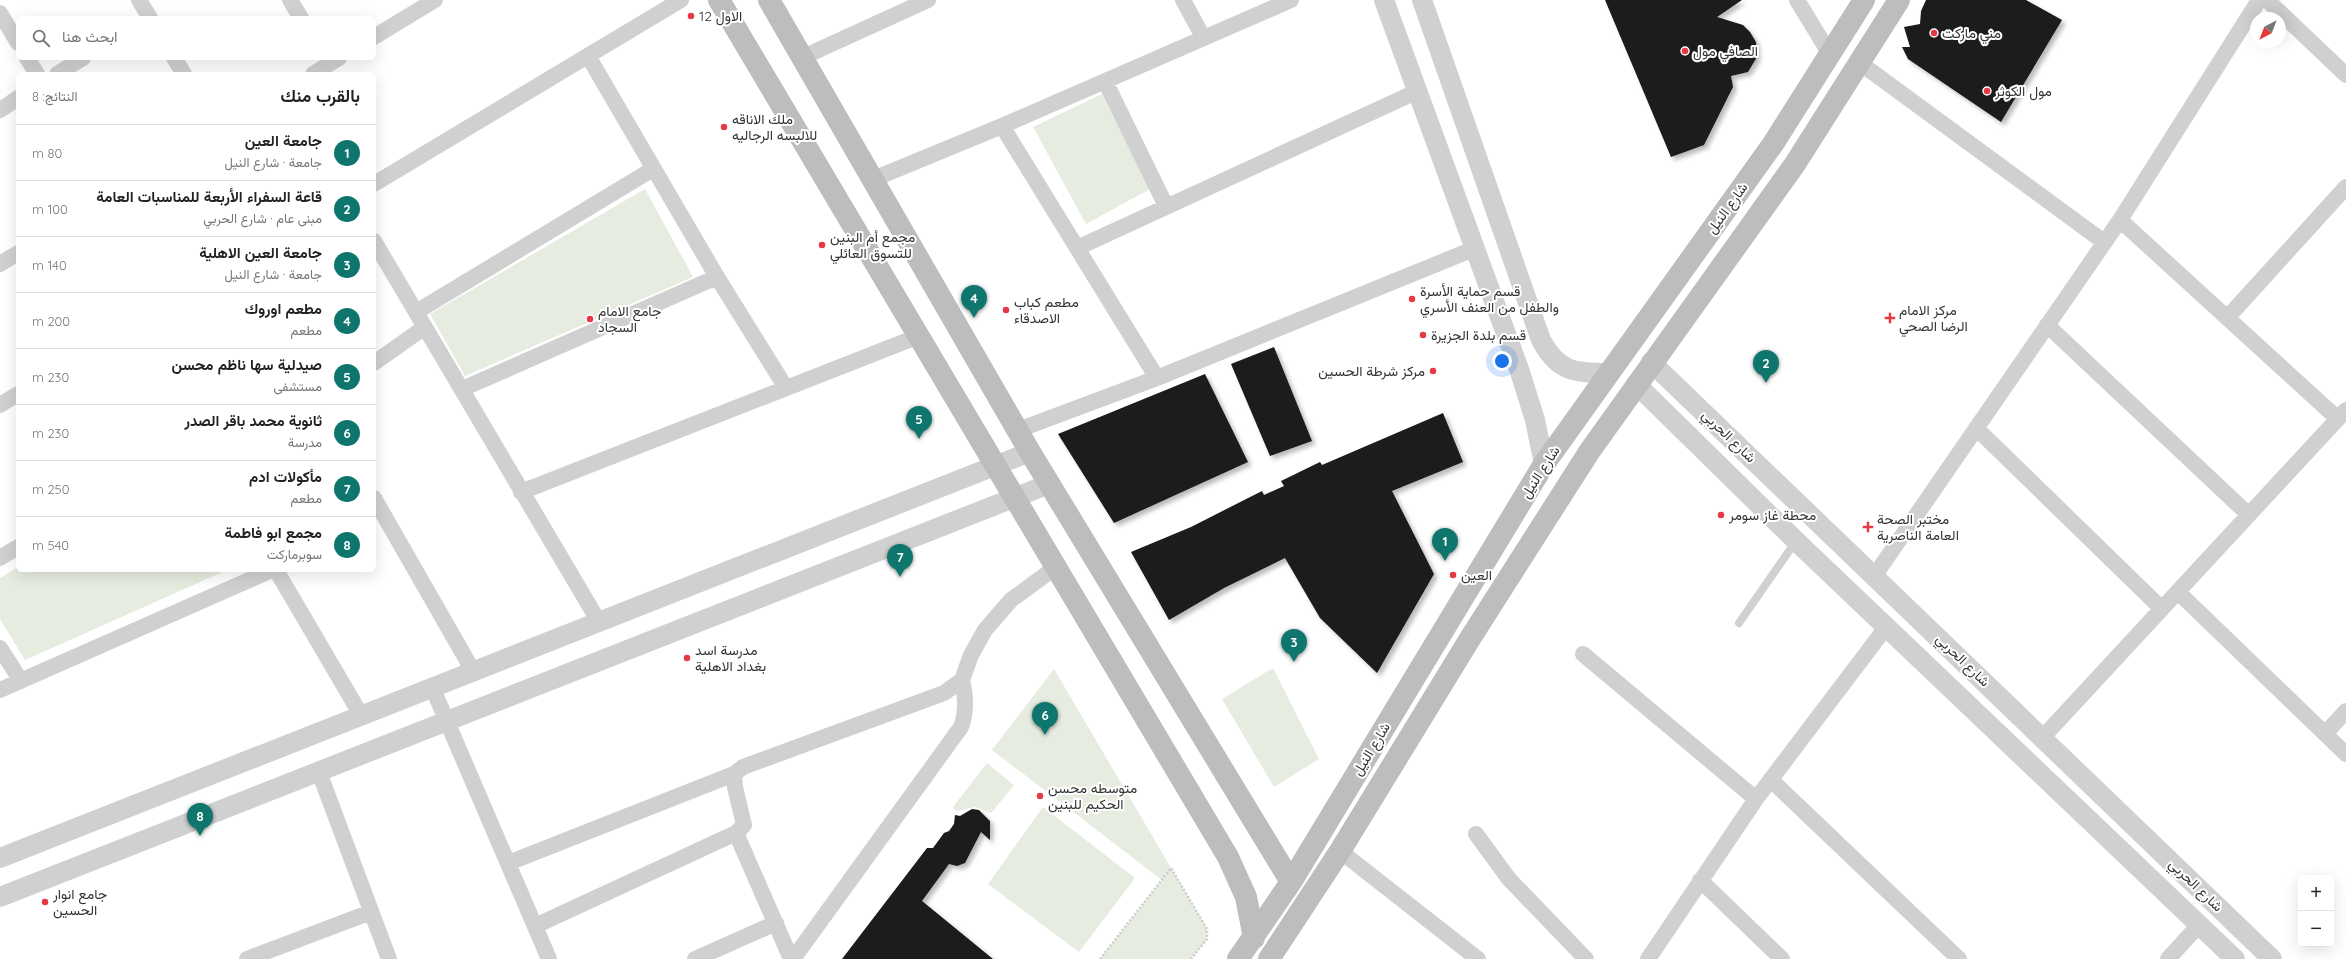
<!DOCTYPE html>
<html lang="ar">
<meta charset="utf-8">
<style>
:root{--surface:#fff;--page:#f2f2f2;--text:#222;--muted:#767676;--line:#e0e0e0;--accent:#0f766e}
body{margin:0;font-family:Quicksand,Vazirmatn,sans-serif;background:var(--page);color:var(--text);direction:rtl}
.controls{position:absolute;right:12px;bottom:12px;display:grid;overflow:hidden;border-radius:6px;box-shadow:0 4px 16px #0002}
.controls button{width:36px;height:36px;display:grid;place-items:center;padding:0;border:0;border-bottom:1px solid var(--line);background:var(--surface);color:var(--text);font:20px sans-serif}
.compass{position:absolute;left:2250px;top:12px;width:36px;height:36px;border-radius:50%;background:var(--surface);box-shadow:0 4px 16px #0002;rotate:222deg}
.you{position:absolute;left:1502px;top:361px;width:14px;height:14px;margin:-10px;border:3px solid #fff;border-radius:50%;background:#1a73e8;box-shadow:0 0 0 6px #1a73e833}
.badge{display:grid;place-items:center;width:26px;height:26px;border-radius:50%;background:var(--accent);color:#fff;font-size:13px;font-weight:700}
.pin{position:absolute;translate:-50% -33px;filter:drop-shadow(0 1px 2px #0008)}
.pin::after{content:'';position:absolute;top:21px;width:14px;height:12px;background:inherit;clip-path:polygon(0 0,100% 0,50% 100%)}
.list{margin:0;padding:0;list-style:none}
h2{display:flex;justify-content:space-between;align-items:center;height:52px;margin:0;padding:0 16px;font-size:17px}
h2 small{font-size:13px;font-weight:400;color:var(--muted)}
.list li{display:grid;grid-template-columns:26px 1fr auto;gap:12px;align-items:center;box-sizing:border-box;height:56px;padding:0 16px;border-top:1px solid var(--line)}
.list b{display:block;font-size:15px;white-space:nowrap}
.list p{margin:0;font-size:13px;white-space:nowrap;color:var(--muted)}
.list em{font-size:13px;font-style:normal;color:var(--muted)}
.icon{flex:none;width:22px;height:22px;fill:none;stroke:currentColor;stroke-width:2;stroke-linecap:round;stroke-linejoin:round}
.map{position:relative;flex:none;width:2346px;height:959px;overflow:hidden;direction:ltr}
.search{position:absolute;background:var(--surface);box-shadow:0 4px 16px #0002;left:16px;top:16px;width:360px;height:44px;display:flex;align-items:center;gap:10px;box-sizing:border-box;padding:0 14px;border-radius:6px;color:var(--muted);font-size:15px}
.panel{position:absolute;background:var(--surface);box-shadow:0 4px 16px #0002;left:16px;top:72px;width:360px;height:500px;border-radius:6px;direction:rtl}
.map>svg:first-child{display:block}
</style>
<div class="map">
<svg width="2346" height="959" viewBox="0 0 2346 959">
<defs>
<filter id="shadow"><feDropShadow dx="3.5" dy="3.5" stdDeviation="2" flood-color="#0004"/></filter>
</defs>
<rect width="100%" height="100%" fill="#fff"/>
<path fill="#e6ecdf" d="M1102,94L1150,189L1086,224L1033,127Z
M645,189L693,277L465,376L430,314Z
M18,567V570H227L25,660L0,619V578Z
M1273,668L1319,759L1274,787L1222,699Z
M1054,669L1207,929V939L1191,959H1100L1162,880L992,750Z
M987,763L1014,785L991,813L975,807L956,811L953,807Z
M1043,807L1135,878L1079,952L988,884Z"/>
<path fill="#1a1a1a" filter="url(#shadow)" d="M1605,0H1742L1717,17L1743,25L1750,32L1756,42L1757,57L1748,72L1731,76L1733,87L1704,145L1671,157Z
M1926,0H2026L2062,20L2001,122L1908,59L1902,47H1910L1904,27L1920,24L1921,11Z
M1274,347L1312,441L1270,456L1231,364Z
M1205,374L1248,462L1114,523L1058,434Z
M1443,413L1463,462L1392,491L1434,574L1377,673L1320,618L1285,558L1224,588L1169,620L1131,552L1191,527L1262,491L1264,495L1284,486L1281,481L1320,462L1322,465Z
M972,809L979,810L990,821V840L981,832L965,863L957,866L949,864L922,901L993,959H842L927,848H933L944,833L949,831L954,824L955,815L960,816Z"/>
<g fill="none" stroke-linecap="round" stroke-linejoin="round">
<path stroke="#cdcdcd" stroke-width="2.5" stroke-dasharray="2 2" stroke-linecap="butt" d="M1100,959L1171,868L1207,929V939L1191,959"/>
<path stroke="#d0d0d0" stroke-width="8" d="M1739,623L1796,541"/>
<path stroke="#d0d0d0" stroke-width="16" d="M139,0L150,18
M290,0L301,18
M1183,0L1203,37
M1797,0L1831,56
M2267,0L2346,75
M0,13L18,43
M374,37L435,0
M588,56L717,277L786,388
M803,57L928,0
M27,58L37,74
M174,58L184,74
M1860,63L2104,242
M57,74L83,58
M313,74L339,58
M1105,81L1166,206
M0,110L18,98
M1002,126L1157,378
M871,180L1002,126L1291,0
M374,184L681,0
M2120,220L2338,419
M374,241L599,622
M1077,248L1418,91
M0,264L18,253
M416,312L653,169
M2227,318L2346,187
M2047,325L2249,515
M374,363L425,327
M462,389L717,277
M0,405L18,394
M1976,428L2162,609
M1018,430L1157,378L1476,248
M521,492L919,336
M374,498L473,671
M0,558L18,547
M276,570L361,715
M1875,575L2120,220L2259,0
M2178,592L2346,754
M0,648L21,681
M1583,654L1756,799
M433,689L549,959
M0,690L272,570
M2325,734L2346,711
M2043,737L2346,410
M319,772L389,959
M1771,780L1959,959
M736,833L791,959
M1476,834L1509,879L1586,959
M1340,851L1478,959
M508,863L734,774
M1700,880L1782,959
M535,926L736,833L744,825L735,787L734,774L743,767L944,693L962,680L971,655L985,630L1011,600L1056,567
M247,959L371,912
M695,959L776,923
M793,959L961,727C967,711 966,696 962,680
M1648,959L1756,799L1887,626
M2168,959L2199,925"/>
<path stroke="#d0d0d0" stroke-width="20" d="M1384,0L1520,372L1535,420L1544,464
M1422,0L1541,340C1558,372 1575,373 1608,373
M1651,362L2272,959
M1636,384L1796,541L2235,959
M0,858L1030,452
M0,897L1049,484"/>
<path stroke="#bdbdbd" stroke-width="22" d="M719,0L1228,857L1246,897L1254,938
M769,0L1030,452L1291,882
M1238,959L1291,882L1544,464L1773,144L1864,0
M1269,959L1340,851L1471,637L1589,452L1795,164L1899,0"/>
</g>
<g fill="#e63946" stroke="#fff" stroke-width="1.5">
<circle cx="691" cy="16" r="4"/>
<circle cx="1934" cy="33" r="4"/>
<circle cx="1685" cy="51" r="4"/>
<circle cx="1987" cy="91" r="4"/>
<circle cx="724" cy="127" r="4"/>
<circle cx="822" cy="245" r="4"/>
<circle cx="1412" cy="299" r="4"/>
<circle cx="1006" cy="310" r="4"/>
<path d="M1888 312h4v4h4v4h-4v4h-4v-4h-4v-4h4z"/>
<circle cx="590" cy="319" r="4"/>
<circle cx="1423" cy="335" r="4"/>
<circle cx="1433" cy="371" r="4"/>
<circle cx="1721" cy="515" r="4"/>
<path d="M1866 521h4v4h4v4h-4v4h-4v-4h-4v-4h4z"/>
<circle cx="1453" cy="575" r="4"/>
<circle cx="687" cy="658" r="4"/>
<circle cx="1040" cy="796" r="4"/>
<circle cx="45" cy="902" r="4"/>
</g>
<g text-anchor="middle" dominant-baseline="central" stroke-width="4" stroke-linejoin="round" paint-order="stroke">
<g font-size="14" fill="#333" stroke="#fff" text-anchor="start">
<text x="699" y="16">الاول 12</text>
<text x="1942" y="33">مني ماركت</text>
<text x="1693" y="51">الصافي مول</text>
<text x="1995" y="91">مول الكوثر</text>
<text x="732" y="119">ملك الاناقه<tspan x="732" dy="16">للالبسه الرجاليه</tspan></text>
<text x="830" y="237">مجمع أم البنين<tspan x="830" dy="16">للتسوق العائلي</tspan></text>
<text x="1420" y="291">قسم حماية الأسرة<tspan x="1420" dy="16">والطفل من العنف الأسري</tspan></text>
<text x="1014" y="302">مطعم كباب<tspan x="1014" dy="16">الاصدقاء</tspan></text>
<text x="1899" y="310">مركز الامام<tspan x="1899" dy="16">الرضا الصحي</tspan></text>
<text x="598" y="311">جامع الامام<tspan x="598" dy="16">السجاد</tspan></text>
<text x="1431" y="335">قسم بلدة الجزيرة</text>
<text x="1425" y="371" text-anchor="end">مركز شرطة الحسين</text>
<text x="1729" y="515">محطة غاز سومر</text>
<text x="1877" y="519">مختبر الصحة<tspan x="1877" dy="16">العامة الناصرية</tspan></text>
<text x="1461" y="575">العين</text>
<text x="695" y="650">مدرسة اسد<tspan x="695" dy="16">بغداد الاهلية</tspan></text>
<text x="1048" y="788">متوسطه محسن<tspan x="1048" dy="16">الحكيم للبنين</tspan></text>
<text x="53" y="894">جامع انوار<tspan x="53" dy="16">الحسين</tspan></text>
</g>
<g font-size="14" fill="#333" stroke="#fff">
<text transform="translate(1727 208) rotate(-54)">شارع النيل</text>
<text transform="translate(1729 436) rotate(44)">شارع الحربي</text>
<text transform="translate(1540 472) rotate(-57)">شارع النيل</text>
<text transform="translate(1963 660) rotate(44)">شارع الحربي</text>
<text transform="translate(1371 749) rotate(-59)">شارع النيل</text>
<text transform="translate(2196 885) rotate(44)">شارع الحربي</text>
</g>
</g>
</svg>
<div class="controls">
<button>+</button>
<button>−</button>
</div>
<svg class="compass" viewBox="-18 -18 36 36"><path d="M0-13l5 13h-10z" fill="#e53935"/><path d="M0 13l5-13h-10z" fill="#767676"/></svg>
<div class="you"></div>
<div class="pin badge" style="left:1445px;top:561px">1</div>
<div class="pin badge" style="left:1766px;top:383px">2</div>
<div class="pin badge" style="left:1294px;top:662px">3</div>
<div class="pin badge" style="left:974px;top:318px">4</div>
<div class="pin badge" style="left:919px;top:439px">5</div>
<div class="pin badge" style="left:1045px;top:735px">6</div>
<div class="pin badge" style="left:900px;top:577px">7</div>
<div class="pin badge" style="left:200px;top:836px">8</div>
<div class="search"><svg class="icon" aria-label="search" viewBox="0 0 24 24"><circle cx="10" cy="10" r="6"/><path d="M15 15l6 6"/></svg>ابحث هنا</div>
<section class="panel">
<h2>بالقرب منك<small>النتائج: 8</small></h2>
<ul class="list">
<li><span class="badge">1</span><div><b>جامعة العين</b><p>جامعة · شارع النيل</p></div><em>80 m</em></li>
<li><span class="badge">2</span><div><b>قاعة السفراء الأربعة للمناسبات العامة</b><p>مبنى عام · شارع الحربي</p></div><em>100 m</em></li>
<li><span class="badge">3</span><div><b>جامعة العين الاهلية</b><p>جامعة · شارع النيل</p></div><em>140 m</em></li>
<li><span class="badge">4</span><div><b>مطعم اوروك</b><p>مطعم</p></div><em>200 m</em></li>
<li><span class="badge">5</span><div><b>صيدلية سها ناظم محسن</b><p>مستشفى</p></div><em>230 m</em></li>
<li><span class="badge">6</span><div><b>ثانوية محمد باقر الصدر</b><p>مدرسة</p></div><em>230 m</em></li>
<li><span class="badge">7</span><div><b>مأكولات ادم</b><p>مطعم</p></div><em>250 m</em></li>
<li><span class="badge">8</span><div><b>مجمع ابو فاطمة</b><p>سوبرماركت</p></div><em>540 m</em></li>
</ul>
</section>
</div>
